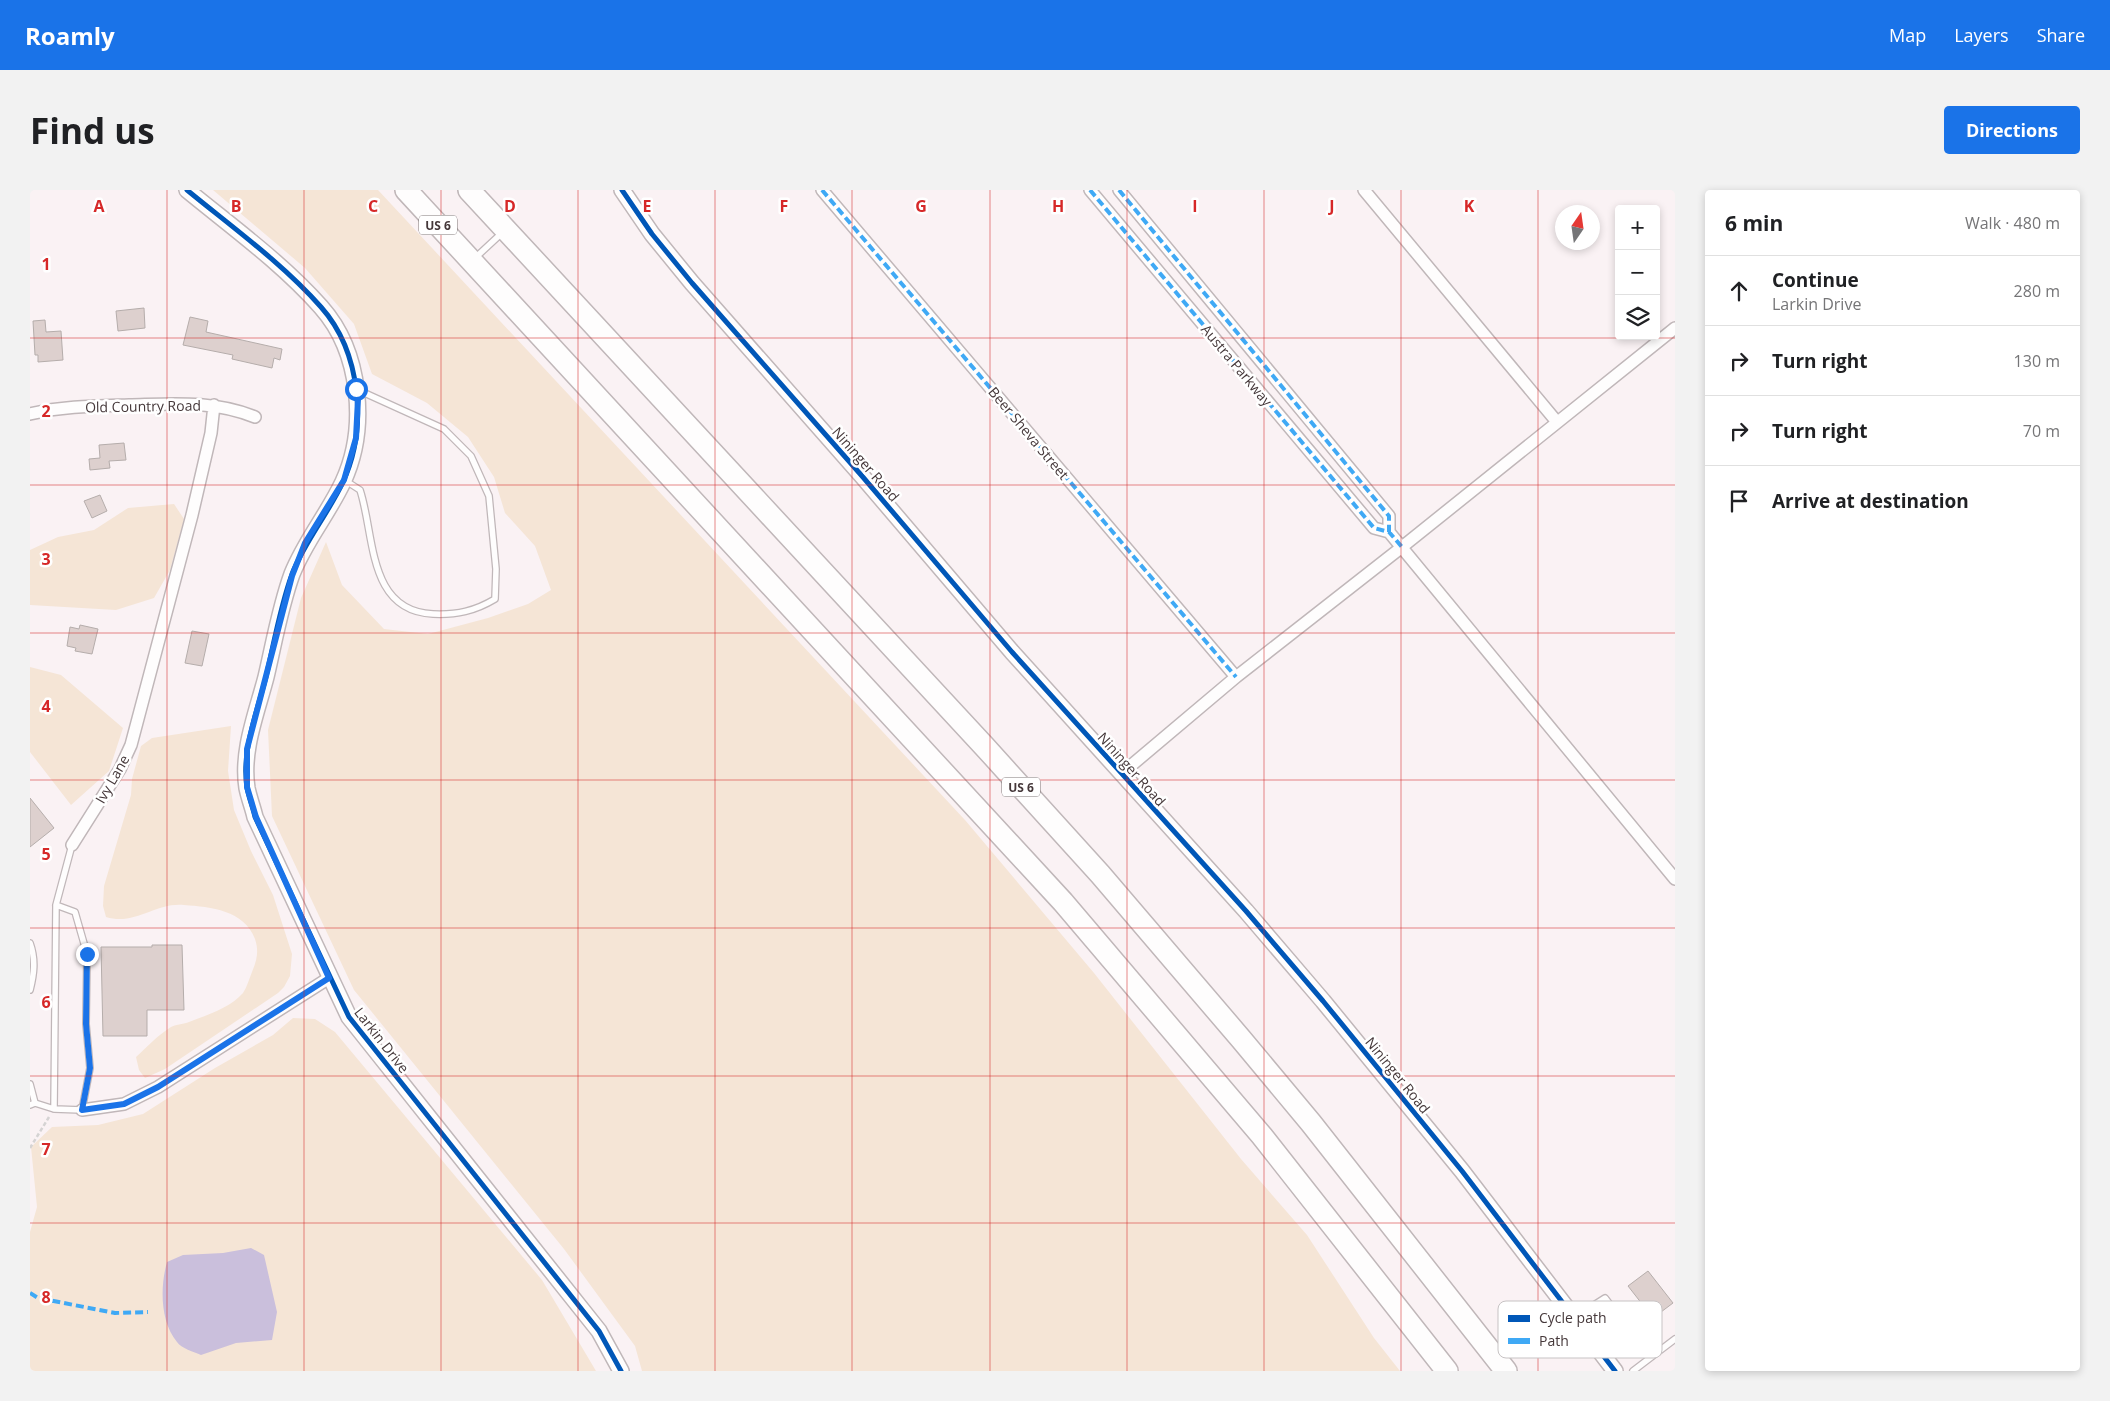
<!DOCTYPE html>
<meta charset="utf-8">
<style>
:root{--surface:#fff;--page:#f2f2f2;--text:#202124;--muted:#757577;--line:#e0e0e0;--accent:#1a73e8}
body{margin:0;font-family:"Open Sans",sans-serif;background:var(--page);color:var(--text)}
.controls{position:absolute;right:15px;top:15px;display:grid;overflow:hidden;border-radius:5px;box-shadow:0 2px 8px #0003}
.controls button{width:45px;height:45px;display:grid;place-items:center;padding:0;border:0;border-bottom:1px solid var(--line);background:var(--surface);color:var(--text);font:25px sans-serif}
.compass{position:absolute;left:1525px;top:15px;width:45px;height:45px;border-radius:50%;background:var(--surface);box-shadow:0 2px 8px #0003;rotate:13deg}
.stop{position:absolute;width:15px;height:15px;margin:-11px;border:4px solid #1a73e8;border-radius:50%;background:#fff}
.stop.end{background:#1a73e8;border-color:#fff;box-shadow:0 1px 5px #0008}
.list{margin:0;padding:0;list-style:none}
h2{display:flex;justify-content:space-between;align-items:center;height:65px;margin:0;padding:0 20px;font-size:21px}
h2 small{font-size:16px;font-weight:400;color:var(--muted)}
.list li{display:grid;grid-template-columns:32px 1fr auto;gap:15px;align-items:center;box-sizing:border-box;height:70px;padding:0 20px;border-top:1px solid var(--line)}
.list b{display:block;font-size:19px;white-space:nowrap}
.list p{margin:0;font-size:16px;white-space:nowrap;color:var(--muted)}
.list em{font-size:16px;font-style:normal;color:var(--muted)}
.icon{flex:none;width:28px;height:28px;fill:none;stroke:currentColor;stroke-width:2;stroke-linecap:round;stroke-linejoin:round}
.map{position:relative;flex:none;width:1645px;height:1181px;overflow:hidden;border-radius:5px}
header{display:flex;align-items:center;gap:30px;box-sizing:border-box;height:70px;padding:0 25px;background:var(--accent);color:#fff}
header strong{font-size:24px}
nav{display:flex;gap:28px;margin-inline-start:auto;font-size:18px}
.intro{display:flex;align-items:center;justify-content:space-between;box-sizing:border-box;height:120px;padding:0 30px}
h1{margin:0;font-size:35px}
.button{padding:12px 22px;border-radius:5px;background:var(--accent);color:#fff;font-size:18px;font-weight:700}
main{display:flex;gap:30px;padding:0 30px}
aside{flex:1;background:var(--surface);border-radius:5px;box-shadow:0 2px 8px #0003}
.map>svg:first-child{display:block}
</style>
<header>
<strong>Roamly</strong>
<nav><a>Map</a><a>Layers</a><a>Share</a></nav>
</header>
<div class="intro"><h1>Find us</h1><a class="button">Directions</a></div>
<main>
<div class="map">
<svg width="1645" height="1181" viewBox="0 0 1645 1181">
<rect width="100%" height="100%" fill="#faf2f4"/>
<path fill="#f5e5d6" d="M183,0H348L935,630L1064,783L1211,969L1277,1045L1344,1148L1370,1181H612L605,1156L534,1059L324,800L242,626L238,540L271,408L296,352L312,395L354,439L398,444L458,428L498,414L521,400L505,356L475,323L464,287L438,247L397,213L342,184L324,134L275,78Z
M144,314L154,329L140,380L124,408L86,420L0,415V360L28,347L64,340L98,318Z
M0,477L31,485L93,538L79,581L41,615L0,562Z
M201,536L198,581L204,620L221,661L243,705L262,764L260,786L254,797L248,803L135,879L115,888L109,880L106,867C117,857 128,845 141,837C147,834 154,834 159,832C177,825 200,818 213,803C217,797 219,789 222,782C227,770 229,761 225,749C214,720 181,717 154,715C126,712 105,736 76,727L73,716L74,696L101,605L102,589L111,556L122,548Z
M263,828L285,829L305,842L512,1090L566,1181H0V1042L7,1017L1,957L22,937L68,935L113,924L185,878L243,845Z"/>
<path fill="#cabfdc" d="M221,1058L234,1065L247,1122L242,1150L206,1153L171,1165C164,1162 151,1158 147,1152C130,1131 130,1097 137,1072L153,1065L193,1063Z"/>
<path fill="#ddd0ce" stroke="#b5adab" d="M114,118L115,138L88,141L86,121Z
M160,127L178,131L176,142L252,159L250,170L244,168L242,178L202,169L203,165L153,155Z
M15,130L16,142L31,141L33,170L8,172V165H5L3,131Z
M94,253L96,270L79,271L80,278L60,280L59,269L70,268L69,255Z
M70,305L77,321L62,328L54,311Z
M50,435L68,439L62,464L45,461L46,458L37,456L40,437L49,439Z
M162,441L179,444L172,476L155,473Z
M0,608L24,638L0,657Z
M122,755H152L154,820H117V846H73L71,757H122Z
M1618,1081L1643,1113L1623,1128L1598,1096Z"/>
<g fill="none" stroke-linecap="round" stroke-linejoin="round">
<g stroke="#c0b7b9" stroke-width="8">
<path id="service" d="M445,68L473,42
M316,291L330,300C345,345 337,421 403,424C427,425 445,421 465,409L466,379L459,306L441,266L414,239L328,200
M0,753C6,770 4,784 0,800
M0,894L5,913
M0,915L5,913L24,919L52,920L60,878L56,834L57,764L45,722L26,715
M24,919L26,715L42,655
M1545,1127L1575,1108L1601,1142L1628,1162
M1603,1181L1645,1149"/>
</g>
<g stroke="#c0b7b9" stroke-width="14">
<path id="minor" d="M792,0L1206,487
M1060,0L1344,338L1359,342L1645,689
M1089,0L1359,326V342
M1334,0L1527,232
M0,224C33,216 66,216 99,215C142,214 184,210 225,227
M1091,584L1206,487L1372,357L1645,138
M42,655L90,579L101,555L162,325L181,243L184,215
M52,920L94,914L128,897L299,788"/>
</g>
<g stroke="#c0b7b9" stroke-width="18">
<path id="tertiary" d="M157,0C202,37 252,73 291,117C331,162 338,238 313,292C298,324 275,351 262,384C250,417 244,453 236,487C227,522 211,561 217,598C219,608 223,618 225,627L319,827L569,1141L591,1181
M592,0L622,44L662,93L832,286L982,462L1216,721L1293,811L1432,981L1585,1181"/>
</g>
<g stroke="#c0b7b9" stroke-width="24">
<path id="motorway" d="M376,0L1033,712L1232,946L1417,1181
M439,0L954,556L1070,684L1211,849L1281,933L1476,1181"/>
</g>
<path stroke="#d5d3d3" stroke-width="2.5" stroke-dasharray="4 2.5" stroke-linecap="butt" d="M0,958L19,927"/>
<use href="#service" stroke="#fefdfd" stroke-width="5.5"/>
<use href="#minor" stroke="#fefdfd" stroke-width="11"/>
<use href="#tertiary" stroke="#fefdfd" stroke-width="15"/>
<use href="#motorway" stroke="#fefdfd" stroke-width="21"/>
<path stroke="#3fa9f5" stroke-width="4" stroke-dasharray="8 4" stroke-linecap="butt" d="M792,0L1206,487
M1060,0L1344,338L1359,342L1372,357
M1089,0L1359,326V342
M0,1103L8,1108L85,1123L118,1122"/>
<g stroke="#fff" stroke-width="8">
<path id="cycleway" d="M157,0C202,37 252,73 291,117C331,162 338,238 313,292C298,324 275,351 262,384C250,417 244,453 236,487C227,522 211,561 217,598C219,608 223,618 225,627L319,827L569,1141L591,1181
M592,0L622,44L662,93L832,286L982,462L1216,721L1293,811L1432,981L1585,1181"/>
</g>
<use href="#cycleway" stroke="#0057b8" stroke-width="5"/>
</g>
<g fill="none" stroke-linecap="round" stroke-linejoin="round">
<path stroke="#1a73e8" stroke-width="6" d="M57,764L56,834L60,878L52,920L94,914L128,897L299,788L226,627L217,597V559L262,386L275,353L314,290L326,248L328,209L326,199"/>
</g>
<path fill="none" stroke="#d62828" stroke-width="1" stroke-opacity="0.55" d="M137,0V1181M274,0V1181M411,0V1181M548,0V1181M685,0V1181M822,0V1181M960,0V1181M1097,0V1181M1234,0V1181M1371,0V1181M1508,0V1181M0,148H1645M0,295H1645M0,443H1645M0,590H1645M0,738H1645M0,886H1645M0,1033H1645"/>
<g text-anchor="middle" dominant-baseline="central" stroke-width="5" stroke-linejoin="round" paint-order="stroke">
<g fill="#fff" stroke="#7d7475" stroke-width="1">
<rect x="389" y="25.5" width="38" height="19" rx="4"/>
<rect x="972" y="587.5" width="38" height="19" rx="4"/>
</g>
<g font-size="12" font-weight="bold" fill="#45383a">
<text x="408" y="35">US 6</text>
<text x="991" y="597">US 6</text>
</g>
<g font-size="14" fill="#45383a" stroke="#fff">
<text transform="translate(1207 175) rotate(50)">Austra Parkway</text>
<text transform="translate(113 216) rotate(-1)">Old Country Road</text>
<text transform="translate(999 243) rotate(50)">Beer Sheva Street</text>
<text transform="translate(836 274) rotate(49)">Nininger Road</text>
<text transform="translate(1102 579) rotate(48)">Nininger Road</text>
<text transform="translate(82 589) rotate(-60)">Ivy Lane</text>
<text transform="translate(352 850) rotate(52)">Larkin Drive</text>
<text transform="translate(1368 885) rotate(51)">Nininger Road</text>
</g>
</g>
<rect x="1468" y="1111" width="164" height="57" rx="8" fill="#fff" stroke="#c7c3c4" stroke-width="1"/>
<rect x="1478" y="1125" width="22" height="7" fill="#0057b8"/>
<rect x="1478" y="1148" width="22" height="6" fill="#3fa9f5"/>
<g font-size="14" fill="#45383a">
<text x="1509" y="1133">Cycle path</text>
<text x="1509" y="1156">Path</text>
</g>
<g font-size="16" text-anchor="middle" font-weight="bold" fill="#d62828" stroke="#fff" stroke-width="5" stroke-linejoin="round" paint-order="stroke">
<text x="69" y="22">A</text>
<text x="206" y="22">B</text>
<text x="343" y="22">C</text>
<text x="480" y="22">D</text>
<text x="617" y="22">E</text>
<text x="754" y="22">F</text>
<text x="891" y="22">G</text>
<text x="1028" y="22">H</text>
<text x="1165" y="22">I</text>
<text x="1302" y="22">J</text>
<text x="1439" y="22">K</text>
<text x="16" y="80">1</text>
<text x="16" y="227">2</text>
<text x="16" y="375">3</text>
<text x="16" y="522">4</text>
<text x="16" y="670">5</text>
<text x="16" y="818">6</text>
<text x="16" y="965">7</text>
<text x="16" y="1113">8</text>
</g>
</svg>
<div class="controls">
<button>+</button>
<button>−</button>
<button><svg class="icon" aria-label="layers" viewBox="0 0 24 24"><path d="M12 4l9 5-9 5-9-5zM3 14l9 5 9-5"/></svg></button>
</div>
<svg class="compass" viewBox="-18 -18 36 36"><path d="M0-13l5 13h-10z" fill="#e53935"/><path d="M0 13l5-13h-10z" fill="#757577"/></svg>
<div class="stop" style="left:326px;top:199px"></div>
<div class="stop end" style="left:57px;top:764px"></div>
</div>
<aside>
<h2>6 min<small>Walk · 480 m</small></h2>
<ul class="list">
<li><svg class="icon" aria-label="ahead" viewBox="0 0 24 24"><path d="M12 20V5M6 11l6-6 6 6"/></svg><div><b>Continue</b><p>Larkin Drive</p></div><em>280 m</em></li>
<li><svg class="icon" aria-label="right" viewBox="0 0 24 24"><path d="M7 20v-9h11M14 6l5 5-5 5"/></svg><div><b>Turn right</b></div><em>130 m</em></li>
<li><svg class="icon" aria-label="right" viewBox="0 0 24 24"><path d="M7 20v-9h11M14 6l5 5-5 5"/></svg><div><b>Turn right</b></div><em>70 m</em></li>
<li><svg class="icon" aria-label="arrive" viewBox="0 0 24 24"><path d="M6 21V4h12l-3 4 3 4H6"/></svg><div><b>Arrive at destination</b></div></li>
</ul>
</aside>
</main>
